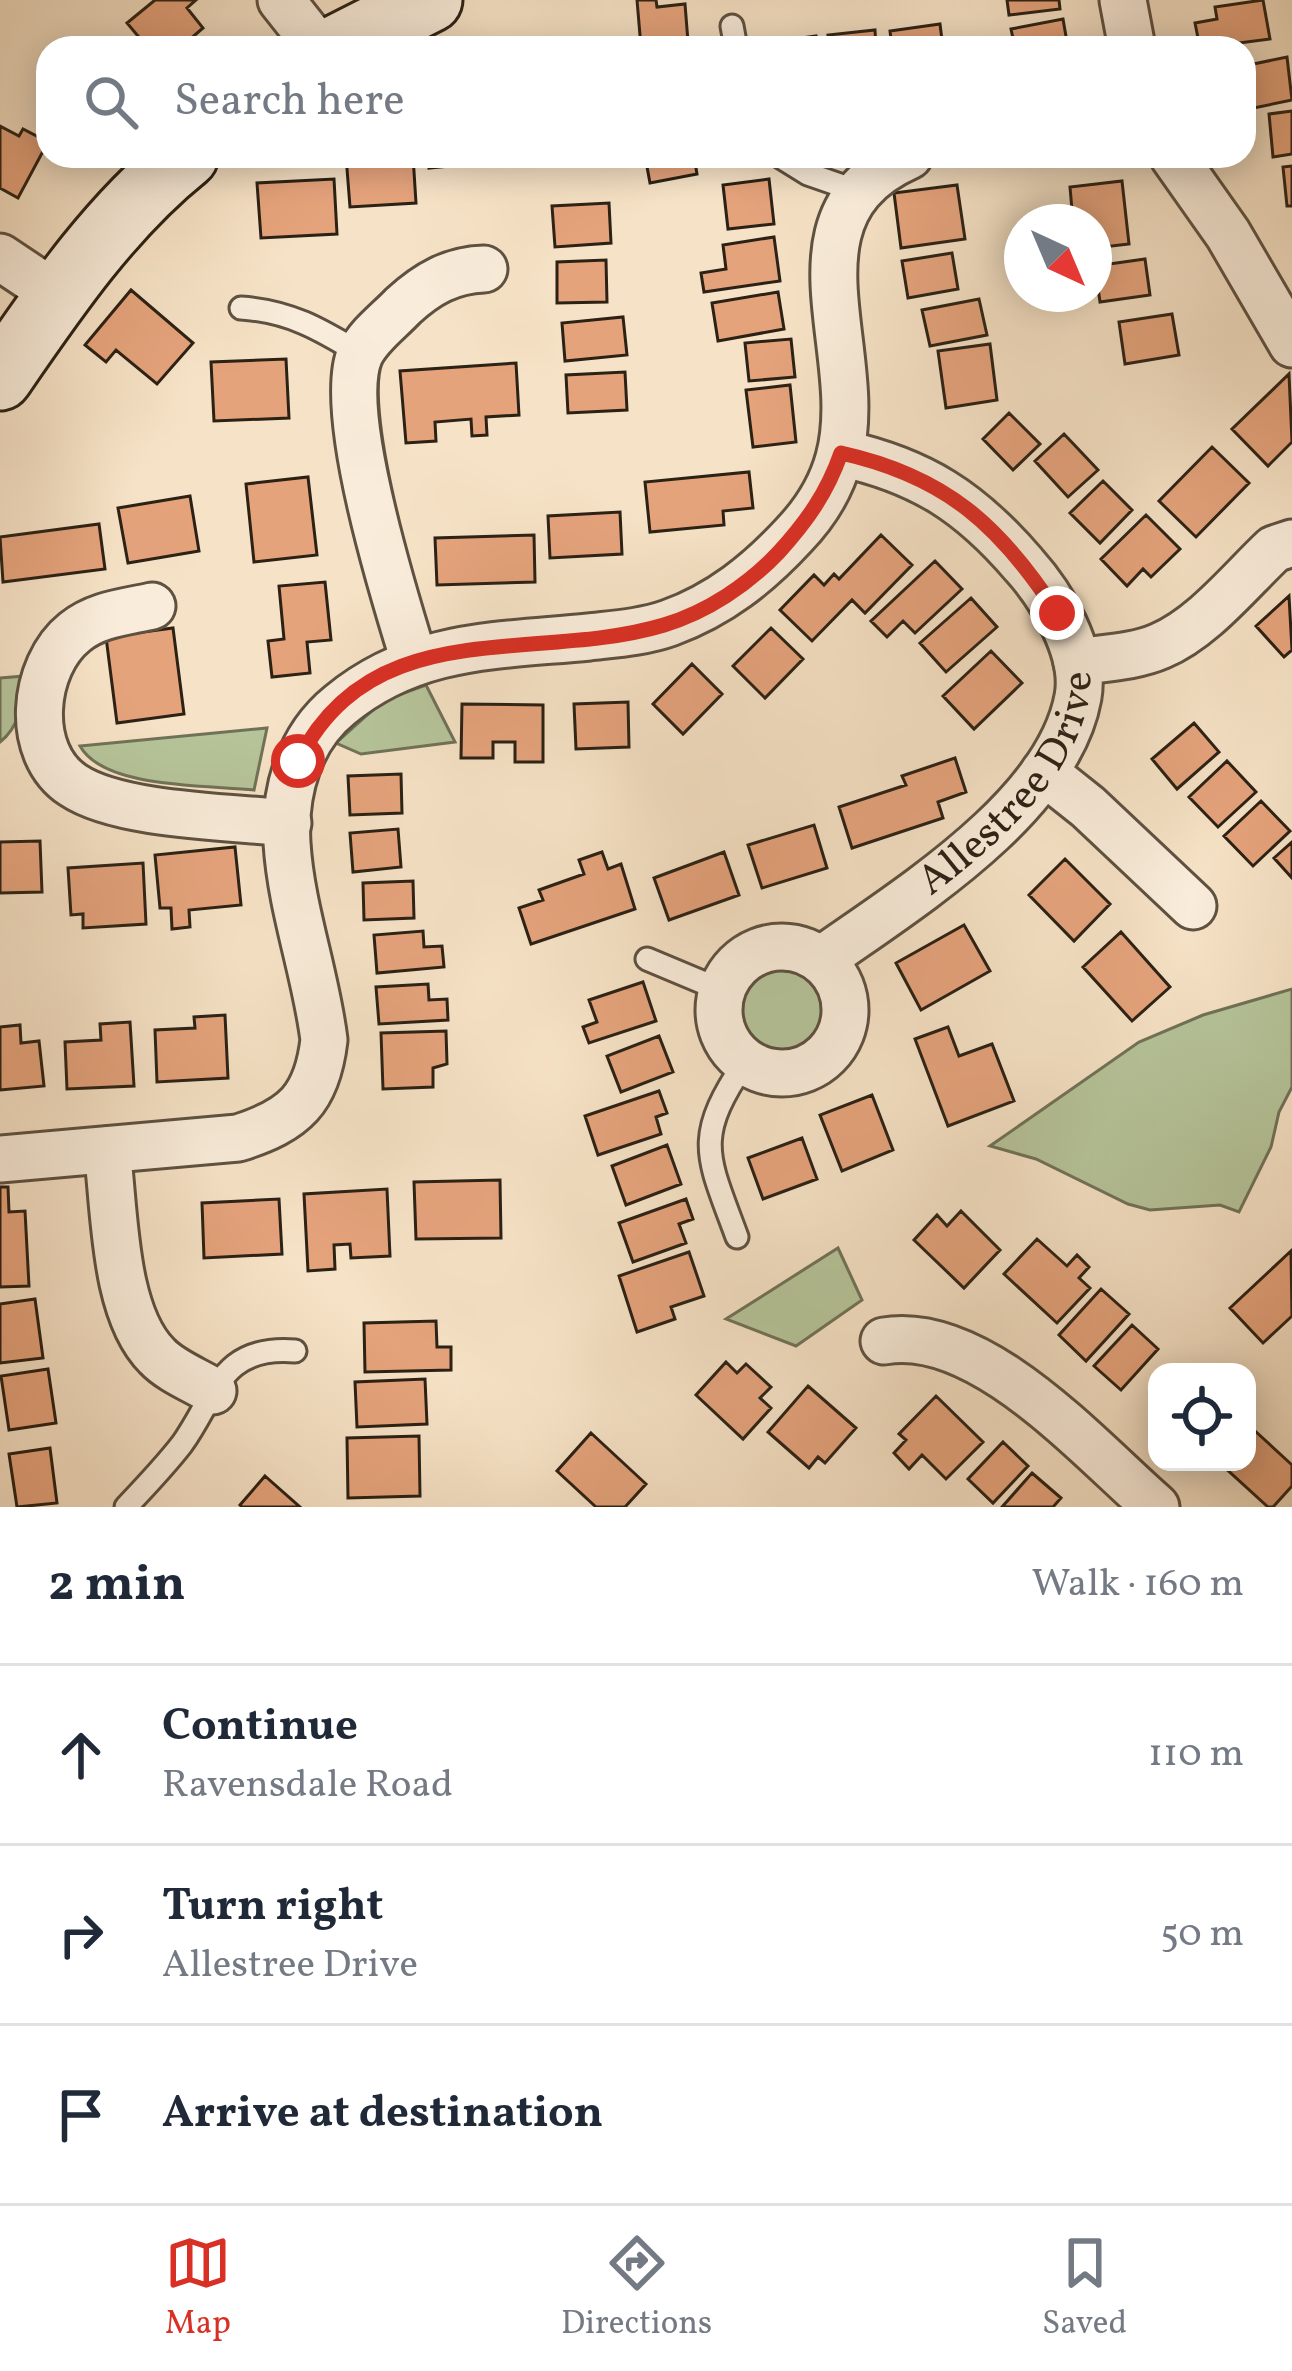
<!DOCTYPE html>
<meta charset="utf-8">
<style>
:root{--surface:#fff;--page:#f6f6f7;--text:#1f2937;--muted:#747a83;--line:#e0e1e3;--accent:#d93025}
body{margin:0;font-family:Vollkorn,serif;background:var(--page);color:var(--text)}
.controls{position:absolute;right:36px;bottom:36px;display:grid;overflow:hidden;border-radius:24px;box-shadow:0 6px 30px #0003}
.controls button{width:108px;height:108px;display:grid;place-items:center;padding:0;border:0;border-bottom:3px solid var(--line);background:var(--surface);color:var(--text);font:60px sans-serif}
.compass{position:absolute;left:1004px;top:204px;width:108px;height:108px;border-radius:50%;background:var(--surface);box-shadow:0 6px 30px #0003;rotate:136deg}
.stop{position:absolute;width:36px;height:36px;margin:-27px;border:9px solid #d93025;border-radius:50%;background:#fff}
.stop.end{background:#d93025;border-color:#fff;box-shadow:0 3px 12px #0008}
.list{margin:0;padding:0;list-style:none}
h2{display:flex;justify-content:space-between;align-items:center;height:156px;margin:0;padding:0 48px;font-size:51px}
h2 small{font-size:39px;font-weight:400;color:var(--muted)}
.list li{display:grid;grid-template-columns:78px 1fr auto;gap:36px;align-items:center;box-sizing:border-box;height:180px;padding:0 48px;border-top:3px solid var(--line)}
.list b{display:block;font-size:45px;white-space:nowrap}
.list p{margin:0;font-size:39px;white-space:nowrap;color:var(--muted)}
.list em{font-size:39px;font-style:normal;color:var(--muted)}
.icon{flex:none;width:66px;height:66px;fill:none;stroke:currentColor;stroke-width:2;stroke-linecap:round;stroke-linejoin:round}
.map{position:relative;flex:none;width:1292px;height:1507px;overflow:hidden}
.search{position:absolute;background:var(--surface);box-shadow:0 6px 30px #0003;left:36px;right:36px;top:36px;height:132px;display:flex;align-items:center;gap:30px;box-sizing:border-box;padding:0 42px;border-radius:36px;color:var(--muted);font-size:45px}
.sheet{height:696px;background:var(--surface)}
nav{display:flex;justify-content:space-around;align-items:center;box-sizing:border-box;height:168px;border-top:3px solid var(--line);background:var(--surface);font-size:33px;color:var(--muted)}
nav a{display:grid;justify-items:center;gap:6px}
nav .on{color:var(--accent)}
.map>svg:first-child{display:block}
</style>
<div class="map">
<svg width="1292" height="1507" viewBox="0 0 1292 1507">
<rect width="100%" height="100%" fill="#f6e2c6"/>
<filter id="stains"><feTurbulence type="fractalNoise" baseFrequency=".00167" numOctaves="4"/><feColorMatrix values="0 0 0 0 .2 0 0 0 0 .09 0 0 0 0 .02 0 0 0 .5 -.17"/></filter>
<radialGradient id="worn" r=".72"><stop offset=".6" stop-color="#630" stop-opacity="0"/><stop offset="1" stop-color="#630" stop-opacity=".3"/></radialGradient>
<path fill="#b6c49a" stroke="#707258" stroke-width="3" d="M25,676C22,701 21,726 0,742V678Z
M426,685L455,742L361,754L336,743L384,700Z
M267,728L254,790C208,785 104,789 80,746Z
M737 1011a44 44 0 1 1 88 0a44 44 0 1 1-88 0Z
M1292,989V1087L1279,1112L1271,1147L1239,1212L1220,1205L1150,1210L1128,1204L1036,1159L990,1146L1139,1042L1203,1015Z
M838,1248L862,1300L796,1346L726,1319Z"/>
<path fill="#e5a37c" stroke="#2b2115" stroke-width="3" d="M155,0H196L187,8L203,28L180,48H148L127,23Z
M637,0H656L657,7L685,4L688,42L641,47Z
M1007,0H1059L1060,9L1009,15Z
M1263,0L1270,39L1200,48L1195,23L1217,19L1215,7Z
M1063,19L1068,48H1015L1011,29Z
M940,24L943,48H892L890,31Z
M875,30L876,48H829L828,35Z
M816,36L818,48H767L766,43Z
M1287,57L1292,100L1244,110V66Z
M1292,111V154L1273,157L1269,114Z
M0,126L19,136L23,129L48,142L18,198L0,188Z
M346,156H413L416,203L350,207Z
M428,156H491V162L429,168Z
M645,156H694L697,174L650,183Z
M1292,166V206H1287L1283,167Z
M334,179L337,234L261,238L257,183Z
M769,179L774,224L728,229L723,185Z
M1122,181L1129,244L1094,248V222H1073L1070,187Z
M957,185L965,239L901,248L894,193Z
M609,203L611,243L555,247L552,206Z
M774,237L780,281L704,292L701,273L726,269L723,245Z
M952,253L958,289L908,298L902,261Z
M1145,259L1150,295L1100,302L1095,266Z
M606,260L607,302L557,303V262Z
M131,290L193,343L157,384L116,350L106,362L85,345Z
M778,292L784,329L718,341L712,303Z
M979,299L987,335L930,346L922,310Z
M1172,314L1179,355L1125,364L1119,322Z
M623,317L627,355L565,361L562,323Z
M791,339L795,377L749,381L745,343Z
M990,344L997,400L946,408L938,351Z
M286,359L289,418L214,421L211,362Z
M516,363L519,415L486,417L487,435L472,436L471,419L435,422L436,441L406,443L400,371Z
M625,372L627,410L568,413L566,375Z
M1289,374L1292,442L1268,466L1232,429Z
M790,385L796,442L753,447L746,390Z
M1009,413L1040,444L1013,470L983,439Z
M1064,434L1098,470L1068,497L1035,461Z
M1212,447L1249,483L1196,537L1159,501Z
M749,472L753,508L723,511L724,525L650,532L645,482Z
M308,477L317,555L254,562L246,484Z
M1103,481L1132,510L1100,543L1070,513Z
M190,496L199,551L128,563L118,508Z
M620,512L622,554L550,558L548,516Z
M1146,515L1180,549L1151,577L1143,569L1127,586L1101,559Z
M99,524L105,569L3,582L0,537Z
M534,535L535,582L437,585L435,538Z
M881,535L912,565L865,613L852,600L812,641L780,610L814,575L824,585L834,574L839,579Z
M935,561L962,589L915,633L903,621L887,637L871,621Z
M325,582L331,640L307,642L310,673L272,677L268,641L284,639L279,586Z
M1289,596L1292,650L1284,657L1256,626Z
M971,598L997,627L946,672L920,643Z
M173,628L184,714L117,723L106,637Z
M771,628L803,659L765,698L733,666Z
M991,651L1022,683L974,729L943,696Z
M692,664L722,694L683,734L653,704Z
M628,702L629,747L576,749L574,704Z
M462,704L543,705V762H515V742H493V758H461Z
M1194,723L1219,752L1177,789L1152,759Z
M955,758L966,792L938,802L943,818L852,848L839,807L906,785L902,776Z
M1227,761L1256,792L1218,827L1189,797Z
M401,774L402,813L350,815L348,776Z
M1261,801L1290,831L1253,866L1224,836Z
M814,825L827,868L762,888L748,845Z
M398,829L401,867L353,872L350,833Z
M40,841L42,892L0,893V842Z
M1292,842V878L1274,858Z
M235,847L241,905L189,910L190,927L172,929L171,908H160L155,855Z
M602,852L608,869L621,864L635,909L531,944L519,908L543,900L539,890L584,874L579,860Z
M724,852L739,895L669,920L654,878Z
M1065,859L1110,904L1074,941L1029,895Z
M143,863L146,924L83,928V914L71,915L68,868Z
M413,881L414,918L364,920L363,883Z
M964,925L990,971L921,1010L896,963Z
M423,931L424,947L442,946L444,967L377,973L374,935Z
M1121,932L1170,987L1132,1021L1083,967Z
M643,982L656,1021L589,1043L583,1027L597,1022L589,1000Z
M428,984L429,1000L447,999L448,1020L379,1024L376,987Z
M225,1015L228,1078L157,1082L155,1030L195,1028L194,1017Z
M130,1022L134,1086L67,1089L65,1042L101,1040L100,1024Z
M20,1025L21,1043L39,1041L44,1086L0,1090V1027Z
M948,1027L959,1056L992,1044L1014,1101L948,1126L915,1039Z
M446,1031L447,1064L433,1068V1087L383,1089L381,1033Z
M659,1036L673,1072L621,1092L607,1056Z
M659,1091L667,1113L656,1117L661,1134L598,1155L585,1116Z
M872,1095L893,1150L842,1171L820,1115Z
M802,1138L817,1179L763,1199L748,1158Z
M667,1145L681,1184L626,1205L612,1166Z
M500,1180L501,1238L416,1239L414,1182Z
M0,1187H8L9,1212L25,1211L29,1286L0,1287Z
M387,1189L390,1256L351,1258L350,1244L334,1245L335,1269L308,1271L304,1194Z
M279,1199L282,1254L204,1258L202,1203Z
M686,1199L693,1219L679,1224L686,1243L633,1262L619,1223Z
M961,1211L1000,1250L964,1288L914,1240L937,1215L947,1226Z
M1037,1239L1067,1266L1077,1255L1089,1267L1079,1278L1090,1288L1057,1323L1004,1274Z
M1291,1251L1292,1316L1263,1343L1230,1308Z
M689,1252L704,1296L671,1307L675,1319L637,1332L619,1276Z
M1101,1289L1129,1314L1086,1361L1059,1335Z
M35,1299L43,1358L0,1363V1304Z
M436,1321L437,1347H451V1370L365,1372L364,1323Z
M1132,1325L1158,1349L1121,1390L1094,1366Z
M726,1362L737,1373L746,1364L771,1387L760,1398L771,1408L743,1439L696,1395Z
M48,1369L56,1423L9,1430L1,1376Z
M425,1379L427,1424L357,1427L355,1382Z
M808,1386L856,1428L825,1463L818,1457L809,1468L768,1432Z
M936,1396L983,1442L946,1479L922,1455L909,1469L894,1453L906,1440L899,1434Z
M1254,1430L1292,1465V1486L1273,1507H1268L1222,1465L1247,1462V1437Z
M591,1433L646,1484L625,1507H596L557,1471Z
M419,1436L420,1496L348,1498L347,1438Z
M1003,1442L1028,1466L993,1503L968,1479Z
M50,1448L57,1503L17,1507L9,1454Z
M1032,1473L1061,1498L1053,1507H1002Z
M265,1476L300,1507H242L240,1505Z"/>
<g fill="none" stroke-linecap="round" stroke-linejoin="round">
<g stroke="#5e5141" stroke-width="27">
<path id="lane" d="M732,26L736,48
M779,156L808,174L857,191
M241,308C289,311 320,329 361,354
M647,959L721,990
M737,1237C707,1155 693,1139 745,1062
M126,1507C145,1487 165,1466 182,1444C217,1395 220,1345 295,1351"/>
</g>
<g stroke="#5e5141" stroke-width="51">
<g id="street">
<path d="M281,0L319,48"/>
<path d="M1123,0L1132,48"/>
<path d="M1173,156L1228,234L1292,344"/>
<path d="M0,257L57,295"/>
<path d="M152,606C126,612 97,614 75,632C32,666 24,753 73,785C119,816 232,817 288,823"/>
<path d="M414,660C395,599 336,410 360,354C369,335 389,321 403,306C427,284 451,270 484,269"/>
<path d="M1077,662C1104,658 1135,657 1160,646C1203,628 1240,581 1274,549L1292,543"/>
<path d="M1044,772L1088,807L1193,906"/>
<circle cx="782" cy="1010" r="63"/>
<path id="s1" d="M821,960C907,899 1058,807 1078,697C1086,653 1052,596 1024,565C970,502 922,471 841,453"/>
<path d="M107,1150C115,1210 113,1312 157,1356C171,1371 195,1380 213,1391"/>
<path d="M0,1159L238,1138C295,1120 317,1099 324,1040C316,974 291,909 287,843C284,791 299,738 340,705C415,643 497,646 589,637C615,634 644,632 669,623C719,605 758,574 794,535C815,513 831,488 839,458C868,352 774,216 909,156"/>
<path d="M884,1341C980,1324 1088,1448 1156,1507"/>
</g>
</g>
<g stroke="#2b2115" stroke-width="69">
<path id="secondary" d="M335,48L430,0
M0,378C55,298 110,217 186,156"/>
</g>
<use href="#lane" stroke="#f9ecda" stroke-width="21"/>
<use href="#street" stroke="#f9ecda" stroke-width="45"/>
<use href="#secondary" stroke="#f9ecda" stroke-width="63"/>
</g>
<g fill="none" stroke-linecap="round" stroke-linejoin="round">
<path stroke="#d93025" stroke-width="15" d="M298,761C373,611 534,664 664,625C707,612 748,585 779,552C807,521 827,493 841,453C945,476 1000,525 1057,613"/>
</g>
<g text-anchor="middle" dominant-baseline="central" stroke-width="9" stroke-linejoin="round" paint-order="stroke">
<g font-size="42" fill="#2b2115" stroke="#f9ecda">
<text stroke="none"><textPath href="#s1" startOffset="264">Allestree Drive</textPath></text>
</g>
</g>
<rect width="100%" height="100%" filter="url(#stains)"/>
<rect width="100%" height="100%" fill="url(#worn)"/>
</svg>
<div class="controls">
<button><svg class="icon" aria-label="locate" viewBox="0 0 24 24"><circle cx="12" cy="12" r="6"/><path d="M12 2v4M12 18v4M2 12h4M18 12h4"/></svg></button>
</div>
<svg class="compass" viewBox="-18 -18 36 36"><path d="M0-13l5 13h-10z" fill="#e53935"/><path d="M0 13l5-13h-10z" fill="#747a83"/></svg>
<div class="stop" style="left:298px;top:761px"></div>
<div class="stop end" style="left:1057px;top:613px"></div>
<div class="search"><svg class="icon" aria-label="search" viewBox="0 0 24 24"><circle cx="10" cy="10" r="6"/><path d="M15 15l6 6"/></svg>Search here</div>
</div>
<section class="sheet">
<h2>2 min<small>Walk · 160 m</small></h2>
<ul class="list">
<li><svg class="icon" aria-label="ahead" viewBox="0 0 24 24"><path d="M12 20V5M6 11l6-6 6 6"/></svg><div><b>Continue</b><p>Ravensdale Road</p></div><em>110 m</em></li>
<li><svg class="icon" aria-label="right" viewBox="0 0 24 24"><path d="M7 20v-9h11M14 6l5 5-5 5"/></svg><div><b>Turn right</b><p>Allestree Drive</p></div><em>50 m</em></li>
<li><svg class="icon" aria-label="arrive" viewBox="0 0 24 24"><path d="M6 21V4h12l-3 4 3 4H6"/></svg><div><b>Arrive at destination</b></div></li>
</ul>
</section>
<nav>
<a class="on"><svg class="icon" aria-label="map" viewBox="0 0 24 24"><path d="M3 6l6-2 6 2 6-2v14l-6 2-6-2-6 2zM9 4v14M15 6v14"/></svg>Map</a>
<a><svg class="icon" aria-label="directions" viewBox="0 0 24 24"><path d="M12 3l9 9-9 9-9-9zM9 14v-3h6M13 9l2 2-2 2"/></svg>Directions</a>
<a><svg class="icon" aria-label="saved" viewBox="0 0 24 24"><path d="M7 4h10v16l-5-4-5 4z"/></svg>Saved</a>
</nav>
